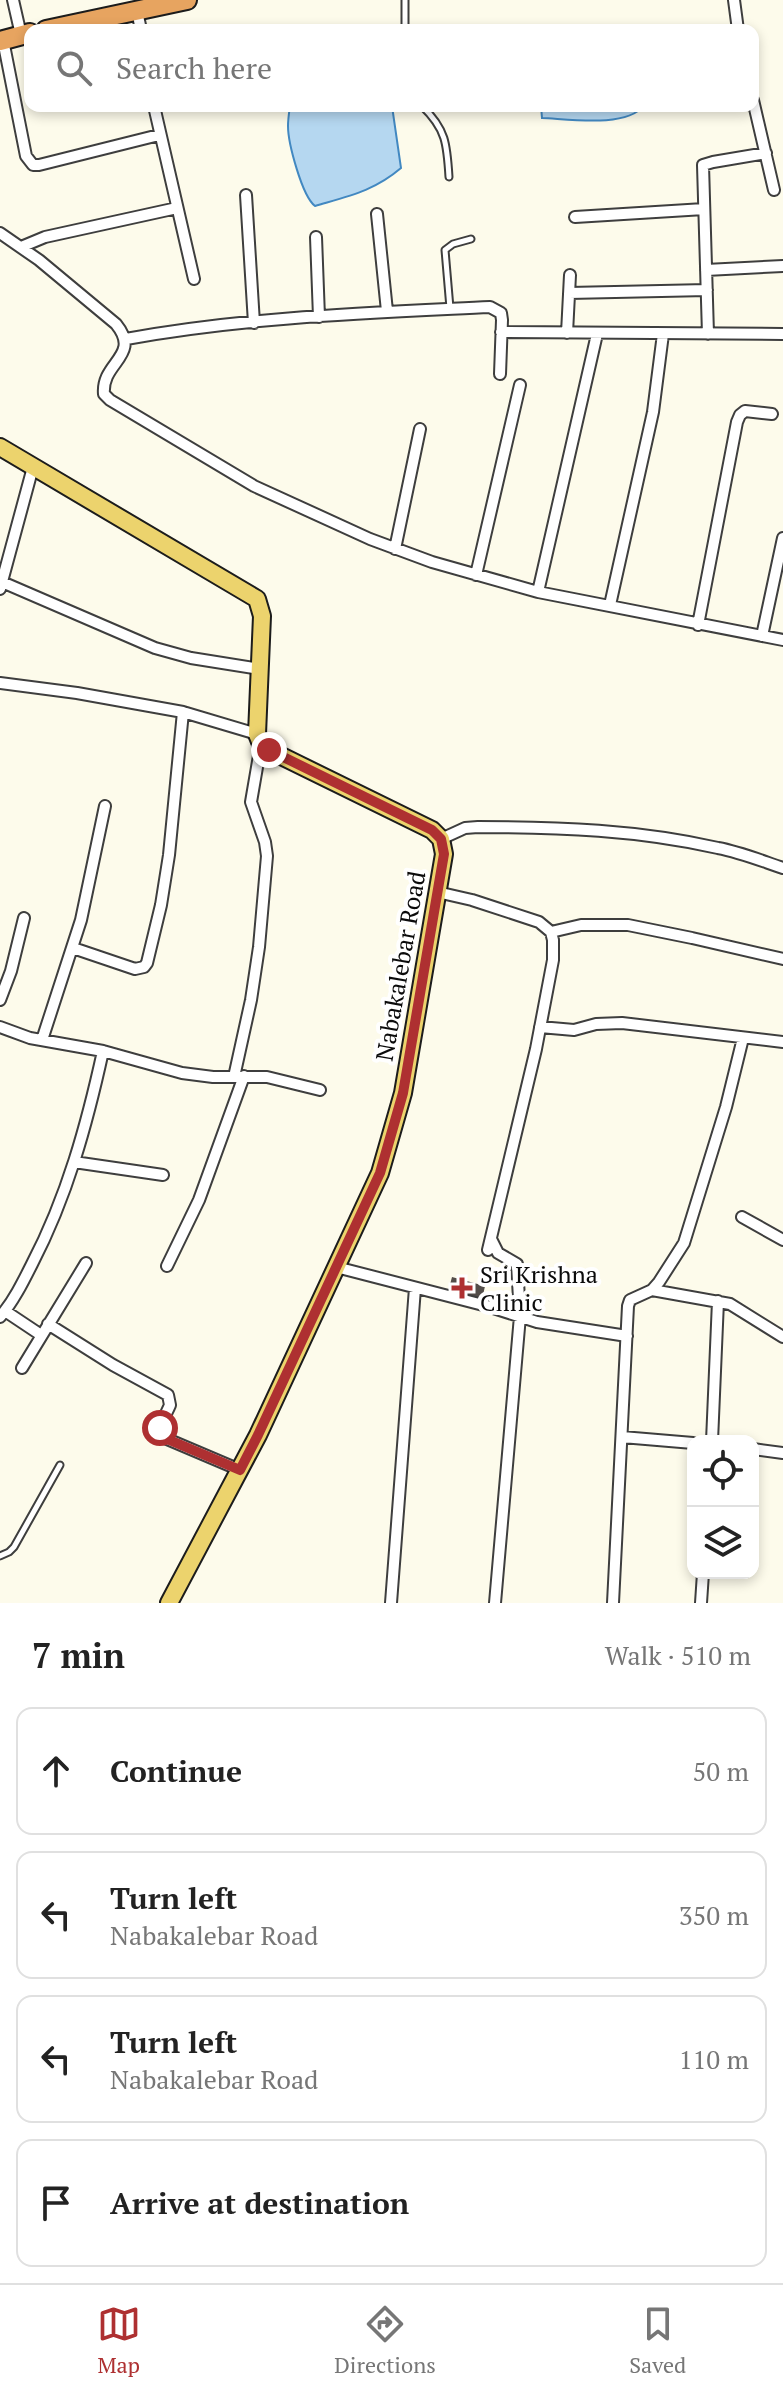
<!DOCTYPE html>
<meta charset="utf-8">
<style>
:root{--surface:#fff;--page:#f2f2f2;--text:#222;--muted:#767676;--line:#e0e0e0;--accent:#ae3031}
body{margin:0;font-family:"PT Serif",serif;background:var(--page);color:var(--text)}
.controls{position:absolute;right:24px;bottom:24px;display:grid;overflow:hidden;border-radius:16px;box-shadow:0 4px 12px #0003}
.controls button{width:72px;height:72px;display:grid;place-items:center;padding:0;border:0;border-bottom:2px solid var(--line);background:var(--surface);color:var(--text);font:40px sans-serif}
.stop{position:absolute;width:24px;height:24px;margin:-18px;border:6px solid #ae3031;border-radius:50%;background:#fff}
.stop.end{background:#ae3031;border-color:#fff;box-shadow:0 2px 8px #0008}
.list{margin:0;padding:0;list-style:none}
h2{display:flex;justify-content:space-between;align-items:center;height:104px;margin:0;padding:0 32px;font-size:34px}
h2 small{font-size:26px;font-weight:400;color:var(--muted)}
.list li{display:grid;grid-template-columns:52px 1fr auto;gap:24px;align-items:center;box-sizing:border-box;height:128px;margin:0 16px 16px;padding:0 16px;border:2px solid var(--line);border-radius:16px}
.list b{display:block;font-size:30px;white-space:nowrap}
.list p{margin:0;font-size:26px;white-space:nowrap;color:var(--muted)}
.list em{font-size:26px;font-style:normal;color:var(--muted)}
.icon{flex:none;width:44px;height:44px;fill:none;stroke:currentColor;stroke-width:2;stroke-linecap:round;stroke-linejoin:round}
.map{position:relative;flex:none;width:783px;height:1603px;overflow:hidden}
.search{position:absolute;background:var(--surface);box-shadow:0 4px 12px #0003;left:24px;right:24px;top:24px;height:88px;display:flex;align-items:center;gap:20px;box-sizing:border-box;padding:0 28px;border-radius:16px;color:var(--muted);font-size:30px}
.sheet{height:680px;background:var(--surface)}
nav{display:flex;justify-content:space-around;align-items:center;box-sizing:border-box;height:112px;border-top:2px solid var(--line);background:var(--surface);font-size:22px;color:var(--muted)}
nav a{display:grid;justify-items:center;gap:4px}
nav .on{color:var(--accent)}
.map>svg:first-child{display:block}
</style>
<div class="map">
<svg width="783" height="1603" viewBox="0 0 783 1603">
<rect width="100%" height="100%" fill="#fdfbeb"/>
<path fill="#b5d7f0" stroke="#4288c1" stroke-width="2" d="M290,106H392L401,168C374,191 349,196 315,206C302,196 288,143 288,126C288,119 289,113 290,106Z
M541,106H643C627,128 568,119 542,118Z"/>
<path fill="#534d49" d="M452,1277L485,1286L482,1300L448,1292Z"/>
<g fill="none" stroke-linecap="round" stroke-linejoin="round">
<g stroke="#3e3e3e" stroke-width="9">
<path id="lane" d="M405,30V0
M422,106C446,129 447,144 449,177
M450,308L445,250L453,244L471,239
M0,1556L9,1552L14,1547L60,1465"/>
</g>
<g stroke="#3e3e3e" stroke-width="14">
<path id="street" d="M13,0L21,35
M734,0L738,30
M137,11L141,30
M3,40L26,156L33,165H39L159,135
M753,100L774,190
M154,106L194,279
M246,195L254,323
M377,214L387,311
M575,217L704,209
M0,233L39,260L116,324C142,356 101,362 104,394L110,400L254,486L370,539L432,562L538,592L783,640
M316,237L319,317
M21,247L45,237L177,208
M706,270L783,266
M569,293L707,290
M501,332L783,334
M567,333L570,275
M708,334L703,165L713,162L766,153
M126,339C246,317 369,313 490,307L501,313L502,320L500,374
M395,549L420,429
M476,575L520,385
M2,582L155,648L191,658L260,669
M0,589L33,467
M538,592L597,334
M610,605L653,412L663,334
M698,625L737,422L740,415L745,411L772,414
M762,636L783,538
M0,683L77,693L183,712L257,734
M441,839L465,828L478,827C559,827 639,830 718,848C740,852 762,861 783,868
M437,892L472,900L539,922L551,932L553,940V960L536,1049L488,1250
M551,932L581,925H628L692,938L783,959
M73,948L135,969L144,967L147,963L161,905L169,855L183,712
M0,1000L11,971L24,918
M0,1027L30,1038L103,1051L182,1073L213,1077H267L320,1090
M540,1027L574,1030L596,1024L622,1023L783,1042
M42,1040L81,920L105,806
M234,1077L251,1000L259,947L267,856L265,842L251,802L261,744
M74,1162L163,1175
M742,1217L783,1240
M491,1239L498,1253L517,1264L520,1316L495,1603
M167,1266L199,1200L244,1076
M336,1267L487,1306L537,1322L627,1336
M652,1290L730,1304L783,1337
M5,1311L41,1335
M0,1317C13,1302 23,1282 32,1264C67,1197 87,1124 103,1051
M48,1324L113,1365L168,1395L170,1405C165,1417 156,1428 167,1439L240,1470
M22,1368L86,1263
M622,1437L693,1443
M712,1441L718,1301
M753,1449L783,1453
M391,1603L415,1288
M613,1603L628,1306L630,1300L652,1290L659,1282L684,1243L726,1107L743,1038
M701,1603L703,1573"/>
</g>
<g stroke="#1c1c1c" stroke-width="20">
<path id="primary" d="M0,447L257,599L262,616L257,734L261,744L269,750L432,830L441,839L444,854L403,1093L380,1173L258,1435L169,1603"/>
</g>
<g stroke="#1c1c1c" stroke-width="22">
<path id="highway" d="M46,30L187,0
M0,41L30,33"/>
</g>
<use href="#lane" stroke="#fff" stroke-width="5"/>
<use href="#street" stroke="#fff" stroke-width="10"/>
<use href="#primary" stroke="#ecd36d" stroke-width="16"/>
<use href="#highway" stroke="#e7a460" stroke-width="18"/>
</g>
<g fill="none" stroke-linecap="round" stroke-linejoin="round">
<path stroke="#ae3031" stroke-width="10" d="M160,1428L161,1433L167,1439L240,1470L258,1435L380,1173L403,1093L444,854L441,839L432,830L269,750"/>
</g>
<path fill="#ae3031" stroke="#fff" stroke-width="3" d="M458 1276h8v8h8v8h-8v8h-8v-8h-8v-8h8z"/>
<g text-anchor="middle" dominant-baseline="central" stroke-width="8" stroke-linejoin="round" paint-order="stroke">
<g font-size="24" fill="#0b0b0b" stroke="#fff">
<text transform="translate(400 966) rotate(-80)">Nabakalebar Road</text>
</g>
<g font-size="24" fill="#0b0b0b" stroke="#fff" text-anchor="start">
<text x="480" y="1274">Sri Krishna<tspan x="480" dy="28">Clinic</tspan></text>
</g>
</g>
</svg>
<div class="controls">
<button><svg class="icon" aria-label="locate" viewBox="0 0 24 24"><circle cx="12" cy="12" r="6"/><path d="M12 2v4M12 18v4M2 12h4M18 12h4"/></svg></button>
<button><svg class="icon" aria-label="layers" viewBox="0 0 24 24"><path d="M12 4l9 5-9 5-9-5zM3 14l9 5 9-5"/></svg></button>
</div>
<div class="stop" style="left:160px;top:1428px"></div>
<div class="stop end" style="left:269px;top:750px"></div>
<div class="search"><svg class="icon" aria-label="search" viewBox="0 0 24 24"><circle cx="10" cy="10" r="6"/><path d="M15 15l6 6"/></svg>Search here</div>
</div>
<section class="sheet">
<h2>7 min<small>Walk · 510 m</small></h2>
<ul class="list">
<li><svg class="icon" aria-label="ahead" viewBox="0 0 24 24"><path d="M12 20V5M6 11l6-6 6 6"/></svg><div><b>Continue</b></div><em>50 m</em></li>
<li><svg class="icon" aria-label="left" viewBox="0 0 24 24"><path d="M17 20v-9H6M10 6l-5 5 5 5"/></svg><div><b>Turn left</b><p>Nabakalebar Road</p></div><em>350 m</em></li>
<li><svg class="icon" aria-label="left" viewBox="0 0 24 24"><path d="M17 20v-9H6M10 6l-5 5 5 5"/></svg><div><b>Turn left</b><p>Nabakalebar Road</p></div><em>110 m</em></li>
<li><svg class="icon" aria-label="arrive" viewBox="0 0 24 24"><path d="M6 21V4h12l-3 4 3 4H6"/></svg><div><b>Arrive at destination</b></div></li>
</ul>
</section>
<nav>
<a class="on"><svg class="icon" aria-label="map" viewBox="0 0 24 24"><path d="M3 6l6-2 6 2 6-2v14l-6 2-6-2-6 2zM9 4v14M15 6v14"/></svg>Map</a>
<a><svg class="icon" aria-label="directions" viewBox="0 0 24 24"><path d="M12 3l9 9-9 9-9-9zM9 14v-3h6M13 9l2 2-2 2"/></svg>Directions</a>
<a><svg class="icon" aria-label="saved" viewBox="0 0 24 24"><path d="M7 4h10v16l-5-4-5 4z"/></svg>Saved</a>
</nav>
